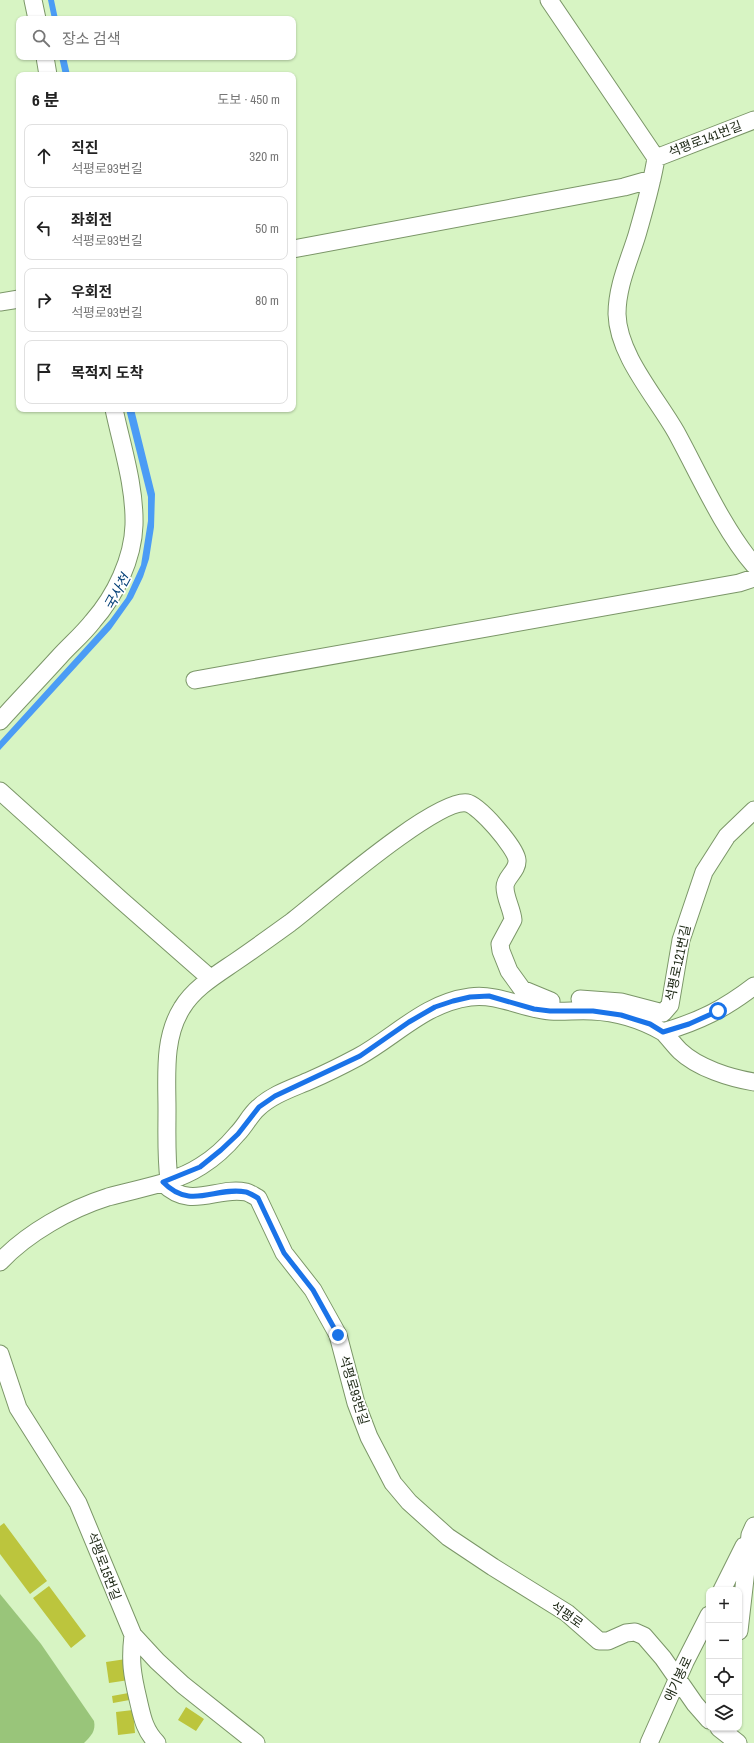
<!DOCTYPE html>
<html lang="ko">
<meta charset="utf-8">
<style>
:root{--surface:#fff;--page:#f6f6f6;--text:#222;--muted:#767676;--line:#e0e0e0}
body{margin:0;font-family:"Archivo Narrow","Noto Sans KR",sans-serif;background:var(--page);color:var(--text)}
.controls{position:absolute;right:12px;bottom:12px;display:grid;overflow:hidden;border-radius:8px;box-shadow:0 1px 3px #0004}
.controls button{width:36px;height:36px;display:grid;place-items:center;padding:0;border:0;border-bottom:1px solid var(--line);background:var(--surface);color:var(--text);font:20px sans-serif}
.stop{position:absolute;width:12px;height:12px;margin:-9px;border:3px solid #1a73e8;border-radius:50%;background:#fff}
.stop.end{background:#1a73e8;border-color:#fff;box-shadow:0 1px 4px #0008}
.list{margin:0;padding:0;list-style:none}
h2{display:flex;justify-content:space-between;align-items:center;height:52px;margin:0;padding:0 16px;font-size:17px}
h2 small{font-size:13px;font-weight:400;color:var(--muted)}
.list li{display:grid;grid-template-columns:26px 1fr auto;gap:12px;align-items:center;box-sizing:border-box;height:64px;margin:0 8px 8px;padding:0 8px;border:1px solid var(--line);border-radius:8px}
.list b{display:block;font-size:15px;white-space:nowrap}
.list p{margin:0;font-size:13px;white-space:nowrap;color:var(--muted)}
.list em{font-size:13px;font-style:normal;color:var(--muted)}
.icon{flex:none;width:22px;height:22px;fill:none;stroke:currentColor;stroke-width:2;stroke-linecap:round;stroke-linejoin:round}
.map{position:relative;flex:none;width:754px;height:1743px;overflow:hidden}
.search{position:absolute;background:var(--surface);box-shadow:0 1px 3px #0004;left:16px;top:16px;width:280px;height:44px;display:flex;align-items:center;gap:10px;box-sizing:border-box;padding:0 14px;border-radius:8px;color:var(--muted);font-size:15px}
.panel{position:absolute;background:var(--surface);box-shadow:0 1px 3px #0004;left:16px;top:72px;width:280px;height:340px;border-radius:8px}
.map>svg:first-child{display:block}
</style>
<div class="map">
<svg width="754" height="1743" viewBox="0 0 754 1743">
<rect width="100%" height="100%" fill="#d7f4c3"/>
<path fill="#99c57a" d="M0,1594L41,1644L94,1721C96,1731 91,1736 84,1743H0Z"/>
<path fill="#4b9cf5" d="M48,0H54L58,19H52Z
M59,57H66L70,75H63Z
M126,409H134L155,494L154,527L149,559L143,577L133,598L111,629L0,750V741L110,620L126,598L141,565L148,521V497Z"/>
<path fill="#bcc53d" d="M4,1523L47,1581L30,1594L0,1554V1526Z
M49,1586L86,1636L71,1648L33,1598Z
M126,1659L129,1680L109,1683L106,1662Z
M134,1692L135,1699L113,1703L112,1696Z
M186,1707L204,1719L196,1731L178,1720Z
M133,1710L135,1733L118,1735L116,1712Z"/>
<g fill="none" stroke-linecap="round" stroke-linejoin="round">
<g stroke="#7b9668" stroke-width="19">
<path id="minor" d="M33,0L37,19
M549,0L656,158C652,184 644,210 637,235C629,261 617,286 617,314C618,355 656,397 676,432C699,474 723,529 754,565
M45,57L48,75
M656,158L754,120
M293,249L624,187L652,179
M0,302L19,299
M195,680L739,583L754,578
M0,721C20,699 40,678 60,656C71,644 83,634 93,621C115,596 133,559 134,525C135,486 122,447 114,409
M0,791L121,900L210,978
M580,999L621,1002L663,1013L670,1005L681,940L704,872L727,836L754,810
M663,1032C669,1038 674,1045 680,1051C698,1068 730,1078 754,1082
M169,1180C166,1156 167,1134 167,1110C167,1076 163,1038 182,1008C194,988 216,975 235,962C254,949 272,936 290,923C319,901 436,798 467,803C479,805 516,848 517,860C518,871 505,877 505,887C505,898 512,909 513,920L500,944L501,951L509,971L522,989L551,1001
M163,1183C191,1211 216,1186 246,1192C250,1193 254,1196 258,1198L284,1253L313,1290L338,1335L356,1403L369,1437L393,1483L409,1502L448,1537L493,1567L567,1613L599,1641H608L626,1633L635,1632L644,1636L663,1658L695,1704L709,1720
M0,1262C27,1233 70,1209 108,1197C139,1188 173,1184 201,1166C214,1158 227,1146 237,1134C245,1126 250,1115 258,1108C273,1094 293,1088 311,1080C327,1073 343,1065 358,1057C396,1036 425,1003 470,997C498,993 523,1009 550,1011C564,1012 578,1010 592,1011C616,1012 642,1020 663,1032C700,1021 724,1009 754,986
M0,1354L18,1408L78,1503L133,1635L157,1661L183,1685L256,1743
M722,1590L744,1546
M739,1631L750,1535L754,1526
M133,1635C130,1661 132,1674 138,1699C142,1716 144,1730 157,1743
M719,1728L738,1743
M649,1743L685,1662L709,1615"/>
</g>
<use href="#minor" stroke="#fff" stroke-width="17"/>
</g>
<g fill="none" stroke-linecap="round" stroke-linejoin="round">
<path stroke="#1a73e8" stroke-width="5" d="M338,1335L313,1290L284,1253L258,1198C254,1196 250,1193 246,1192C215,1186 191,1211 163,1182L200,1167L221,1150L238,1134L259,1107L275,1096L360,1056L409,1022L435,1007L453,1001L470,997L489,996L534,1009L550,1011H593L621,1015L650,1024L663,1032L689,1024L718,1011"/>
</g>
<g text-anchor="middle" dominant-baseline="central" stroke-width="3.5" stroke-linejoin="round" paint-order="stroke">
<g font-size="13" fill="#1b2613" stroke="#fff">
<text transform="translate(705 139) rotate(-21)">석평로141번길</text>
<text transform="translate(678 963) rotate(-78)">석평로121번길</text>
<text transform="translate(354 1390) rotate(73)">석평로93번길</text>
<text transform="translate(104 1566) rotate(69)">석평로15번길</text>
<text transform="translate(567 1615) rotate(35)">석평로</text>
<text transform="translate(678 1679) rotate(-65)">애기봉로</text>
</g>
<g font-size="14" font-style="italic" fill="#043f77" stroke="#fff">
<text transform="translate(117 592) rotate(-61)">국사천</text>
</g>
</g>
</svg>
<div class="controls">
<button>+</button>
<button>−</button>
<button><svg class="icon" aria-label="locate" viewBox="0 0 24 24"><circle cx="12" cy="12" r="6"/><path d="M12 2v4M12 18v4M2 12h4M18 12h4"/></svg></button>
<button><svg class="icon" aria-label="layers" viewBox="0 0 24 24"><path d="M12 4l9 5-9 5-9-5zM3 14l9 5 9-5"/></svg></button>
</div>
<div class="stop" style="left:718px;top:1011px"></div>
<div class="stop end" style="left:338px;top:1335px"></div>
<div class="search"><svg class="icon" aria-label="search" viewBox="0 0 24 24"><circle cx="10" cy="10" r="6"/><path d="M15 15l6 6"/></svg>장소 검색</div>
<section class="panel">
<h2>6 분<small>도보 · 450 m</small></h2>
<ul class="list">
<li><svg class="icon" aria-label="ahead" viewBox="0 0 24 24"><path d="M12 20V5M6 11l6-6 6 6"/></svg><div><b>직진</b><p>석평로93번길</p></div><em>320 m</em></li>
<li><svg class="icon" aria-label="left" viewBox="0 0 24 24"><path d="M17 20v-9H6M10 6l-5 5 5 5"/></svg><div><b>좌회전</b><p>석평로93번길</p></div><em>50 m</em></li>
<li><svg class="icon" aria-label="right" viewBox="0 0 24 24"><path d="M7 20v-9h11M14 6l5 5-5 5"/></svg><div><b>우회전</b><p>석평로93번길</p></div><em>80 m</em></li>
<li><svg class="icon" aria-label="arrive" viewBox="0 0 24 24"><path d="M6 21V4h12l-3 4 3 4H6"/></svg><div><b>목적지 도착</b></div></li>
</ul>
</section>
</div>
